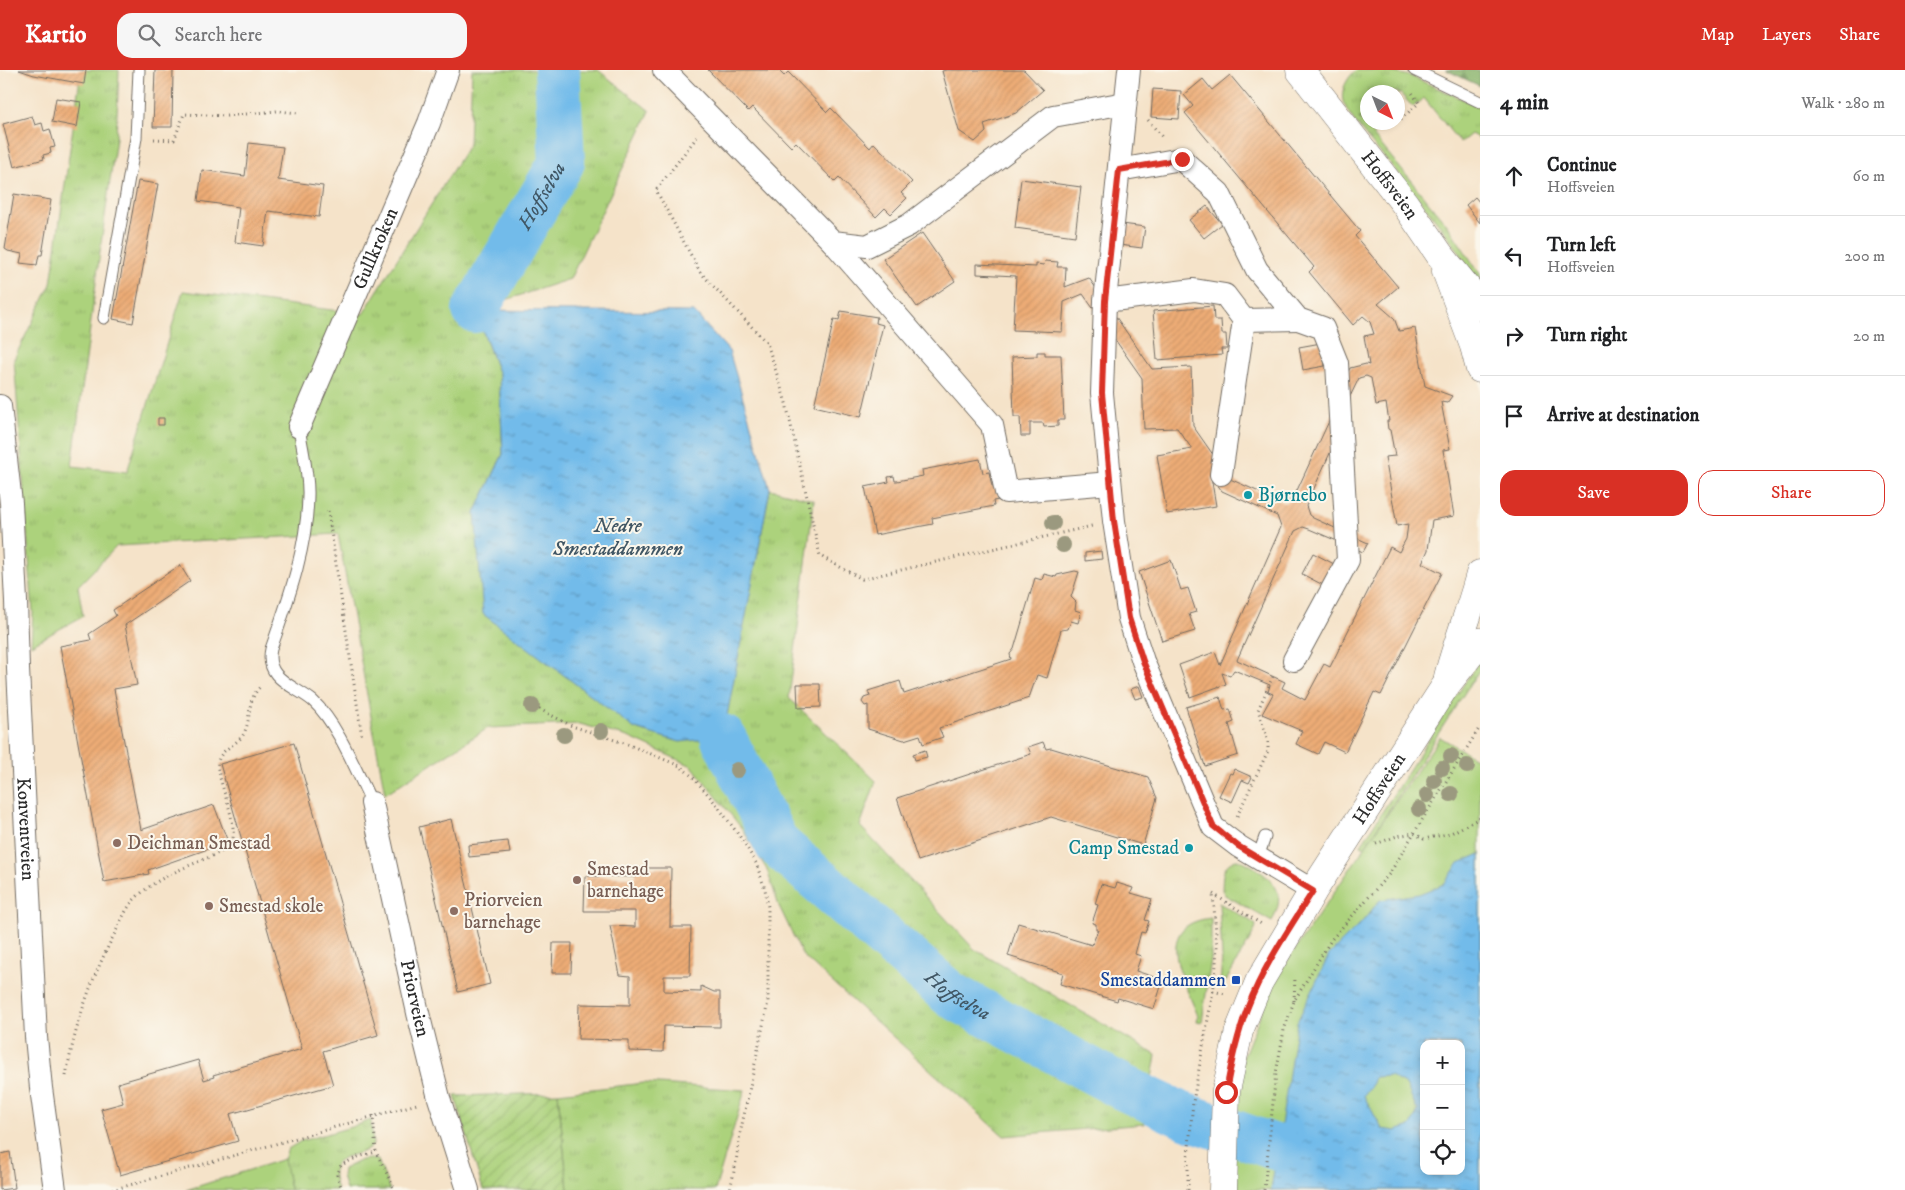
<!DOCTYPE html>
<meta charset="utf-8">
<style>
:root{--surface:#fff;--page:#f6f6f6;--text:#202124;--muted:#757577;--line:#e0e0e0;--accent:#d93025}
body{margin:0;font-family:"IM FELL DW Pica",serif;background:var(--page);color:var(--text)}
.controls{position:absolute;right:15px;bottom:15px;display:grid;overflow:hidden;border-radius:10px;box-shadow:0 2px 8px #0003}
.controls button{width:45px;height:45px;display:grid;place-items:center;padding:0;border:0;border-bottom:1px solid var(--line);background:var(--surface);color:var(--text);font:25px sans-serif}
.compass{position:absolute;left:1360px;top:15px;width:45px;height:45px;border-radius:50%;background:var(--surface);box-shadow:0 2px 8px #0003;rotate:138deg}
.stop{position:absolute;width:15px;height:15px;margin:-11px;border:4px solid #d93025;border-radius:50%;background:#fff}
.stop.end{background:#d93025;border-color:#fff;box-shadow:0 1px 5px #0008}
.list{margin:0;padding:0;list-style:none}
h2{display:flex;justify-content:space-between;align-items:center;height:65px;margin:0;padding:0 20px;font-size:21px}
h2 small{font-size:16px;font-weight:400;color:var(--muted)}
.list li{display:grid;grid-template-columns:32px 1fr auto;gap:15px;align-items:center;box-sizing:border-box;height:80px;padding:0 20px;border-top:1px solid var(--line)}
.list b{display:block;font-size:19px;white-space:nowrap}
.list p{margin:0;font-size:16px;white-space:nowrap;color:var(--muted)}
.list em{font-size:16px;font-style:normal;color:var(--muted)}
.actions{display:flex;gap:10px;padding:15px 20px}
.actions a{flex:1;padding:11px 0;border:1px solid var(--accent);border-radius:15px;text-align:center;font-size:18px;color:var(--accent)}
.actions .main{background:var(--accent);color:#fff}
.icon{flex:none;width:28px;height:28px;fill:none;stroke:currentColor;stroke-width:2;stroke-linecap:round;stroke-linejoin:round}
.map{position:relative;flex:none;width:1480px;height:1120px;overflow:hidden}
header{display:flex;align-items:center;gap:30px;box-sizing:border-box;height:70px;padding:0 25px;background:var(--accent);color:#fff}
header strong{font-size:24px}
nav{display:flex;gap:28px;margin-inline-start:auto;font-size:18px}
.search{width:350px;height:45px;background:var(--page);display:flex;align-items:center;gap:12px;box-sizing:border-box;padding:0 18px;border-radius:15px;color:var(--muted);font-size:19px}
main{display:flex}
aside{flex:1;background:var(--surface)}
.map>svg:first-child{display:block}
</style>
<header>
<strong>Kartio</strong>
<div class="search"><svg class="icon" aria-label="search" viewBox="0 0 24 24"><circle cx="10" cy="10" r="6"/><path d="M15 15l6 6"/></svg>Search here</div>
<nav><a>Map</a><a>Layers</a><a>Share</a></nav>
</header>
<main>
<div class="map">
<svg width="1480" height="1120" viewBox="0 0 1480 1120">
<defs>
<pattern id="grass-tufts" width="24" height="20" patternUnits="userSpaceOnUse" patternTransform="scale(1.25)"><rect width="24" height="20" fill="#acd27c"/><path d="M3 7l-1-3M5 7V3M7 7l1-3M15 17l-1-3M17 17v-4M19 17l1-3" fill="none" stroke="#94b46b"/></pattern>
<pattern id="forest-firs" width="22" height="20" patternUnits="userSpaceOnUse" patternTransform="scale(1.25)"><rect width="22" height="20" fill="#89b46c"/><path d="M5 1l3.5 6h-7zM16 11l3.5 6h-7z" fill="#709359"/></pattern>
<pattern id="garden-furrows" width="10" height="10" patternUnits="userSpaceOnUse" patternTransform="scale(1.25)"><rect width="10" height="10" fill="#acd27c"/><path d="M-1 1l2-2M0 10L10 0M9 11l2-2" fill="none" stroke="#94b46b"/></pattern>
<pattern id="water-ripples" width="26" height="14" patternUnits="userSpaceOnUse" patternTransform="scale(1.25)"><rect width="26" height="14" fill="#72bbea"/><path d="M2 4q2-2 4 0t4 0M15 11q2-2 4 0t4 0" fill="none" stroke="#5e98be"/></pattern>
<pattern id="building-hatch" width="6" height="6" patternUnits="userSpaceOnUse" patternTransform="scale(1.25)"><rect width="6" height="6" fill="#edac76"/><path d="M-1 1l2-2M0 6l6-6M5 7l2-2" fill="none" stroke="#cb9466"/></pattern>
</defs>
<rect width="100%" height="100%" fill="#fbf7ec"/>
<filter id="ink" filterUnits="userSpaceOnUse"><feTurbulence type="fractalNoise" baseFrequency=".02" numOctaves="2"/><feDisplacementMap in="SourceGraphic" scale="10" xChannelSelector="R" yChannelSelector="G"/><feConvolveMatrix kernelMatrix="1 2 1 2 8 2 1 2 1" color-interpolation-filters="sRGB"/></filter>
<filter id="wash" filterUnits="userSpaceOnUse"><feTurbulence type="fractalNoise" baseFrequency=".0096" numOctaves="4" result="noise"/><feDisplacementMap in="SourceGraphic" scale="20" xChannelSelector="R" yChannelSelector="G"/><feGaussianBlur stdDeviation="1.12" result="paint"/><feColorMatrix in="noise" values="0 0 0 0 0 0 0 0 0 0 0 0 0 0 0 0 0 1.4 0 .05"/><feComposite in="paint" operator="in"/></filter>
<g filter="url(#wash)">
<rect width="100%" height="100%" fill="#f5e3c9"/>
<path fill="url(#grass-tufts)" stroke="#6c7e54" d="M81,0H119L116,68L101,174L72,396L127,402L183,221L363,244L469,74L472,0H598L650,41L570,209L475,240L499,305L503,384L475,443L722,667L770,419L814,430L789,628L876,711L860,756L974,879L1156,985L1144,1054L1004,1066L803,886L779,836L767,800L743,760L692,696L628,667L580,654L488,658L385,724L338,464L117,476L78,516L83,546L31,575L33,543L14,289L51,214Z
M1356,0H1382L1410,6L1480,37V69L1471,64L1460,73L1424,28L1413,37L1400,23L1398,25V22H1368L1367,48H1359L1448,156L1480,204V216C1456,172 1423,134 1391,95C1378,80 1352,52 1344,34C1339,22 1347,8 1356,0Z
M1480,589V599L1365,777L1361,775Z
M1236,790C1244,790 1250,795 1257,799C1280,815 1284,827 1272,852L1225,825L1222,820C1223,806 1221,795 1236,790Z
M1219,833L1249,850L1256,855L1255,860L1223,916L1220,917L1222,886Z
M1211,848V889L1202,952L1197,951L1198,946C1184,911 1150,855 1211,848Z
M644,1013L745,1020L715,1120H568L558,1023Z
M371,1050L373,1075C358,1091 323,1078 337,1120H290L284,1089L288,1079L301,1071L348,1058Z
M371,1089L378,1090L390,1120H346L342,1106L343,1099L361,1090Z"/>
<path fill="url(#forest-firs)" stroke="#5a704c" d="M1446,0H1480V16Z"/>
<path fill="#acd27c" stroke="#6c7e54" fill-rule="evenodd" d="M1440,667L1480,691V1120H1234L1233,1079L1242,990L1275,909ZM1424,974H1461V1101H1424Z
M284,1089L290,1120H186Z"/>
<path fill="url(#garden-furrows)" stroke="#6c7e54" d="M558,1023L568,1120H483L455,1026Z"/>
<path fill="url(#water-ripples)" stroke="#4e738a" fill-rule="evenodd" d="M475,240L694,242L729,281L770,419L723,667L680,672L635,659L483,544L475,443L503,384L499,305Z
M1480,784V1120H1271L1297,952L1329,885L1362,852L1380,830L1419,824L1444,814L1459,793ZM1424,974H1461V1101H1424ZM1390,1006L1406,1015L1418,1041L1411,1056L1395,1061L1382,1059L1364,1026L1373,1013L1375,1007Z"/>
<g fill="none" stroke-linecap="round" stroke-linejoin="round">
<g stroke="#72bbea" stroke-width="46">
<path id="s1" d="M475,240L562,92L557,0"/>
<path id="s2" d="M723,667L777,774L951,925L1124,1018L1180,1044L1278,1078"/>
</g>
</g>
<g id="blocks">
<path fill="url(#building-hatch)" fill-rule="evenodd" d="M19,0H86L84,14L34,5Z
M155,0H173L172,57H153Z
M708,0H778L784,6L788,2L827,42L831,38L870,78L874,73L912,112L901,123L907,128L891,144L885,138L876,147L839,108L835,112L796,72L791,77L752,37L748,41Z
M946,0H1024L1043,20L1016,43L984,54L986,62L975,72L959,61L942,1Z
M1230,5L1360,161L1355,166L1398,217L1378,234L1394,248L1399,261L1415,258L1425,316L1452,326L1447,333L1441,332L1450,379L1443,380L1454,446L1432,450L1428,480L1422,493L1442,503L1381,625L1374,622L1345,682L1324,672L1318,684L1296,674L1302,661L1262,644L1273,624L1268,622L1270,615L1234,600L1230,606L1222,603L1226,614L1190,627L1179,595L1215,582L1220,595L1281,457L1277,446L1222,421L1211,406L1216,436L1167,444L1157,385L1192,379L1177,358L1144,359L1142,308L1083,224L1064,232L1062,262L1013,260L1016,206L977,204V194L1036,197V194L1044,195L1045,191L1058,192L1057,197H1066L1065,217L1089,208L1152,299L1191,297L1193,356L1230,409L1284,433L1293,429L1336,336L1334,334L1350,298L1366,294L1369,295L1364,266L1374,264L1370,252L1363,246L1353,255L1309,202L1314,197L1185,43L1193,36L1184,25L1203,9L1212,20ZM1366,306L1371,308L1376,335L1386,333L1389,351H1387L1388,359L1390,360L1395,386L1385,387L1397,456L1408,454L1406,469L1399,482L1390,477L1330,597L1324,594L1305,630L1282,618L1285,612L1237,590L1295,461L1303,457L1309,459L1363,482L1368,473L1313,448L1309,445L1306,436L1349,341L1344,339L1359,308Z
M1153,19L1181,21L1179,49L1151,47Z
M56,28L81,32L77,57L52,52Z
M32,46L35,55L42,53L44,61L50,59L55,77L50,78L51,83L43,85L44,89L14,97L3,54Z
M249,73L283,77L278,110L323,116L319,147L268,141L263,176L235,172L239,137L198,131L202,100L245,106Z
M1021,109L1081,117L1075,166L1015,158Z
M138,111L158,114L133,253L113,249Z
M14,124L51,130L42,185H39L37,195L20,193L22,184L8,181L5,179Z
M1475,127L1480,133V153L1466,135Z
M1207,136L1222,154L1204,168L1189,150Z
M1122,154L1145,157L1142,178L1119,175Z
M922,163L955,211L917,237L883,189Z
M1213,236L1214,250H1221L1222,264H1226L1227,279H1221L1222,285L1157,290L1153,241Z
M841,241L877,247L876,253L883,255L861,347L814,336L834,249L839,250Z
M1321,273L1325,296L1303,300L1299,277Z
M1037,282H1045V285H1061L1064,350H1058V356L1044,357L1043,353H1030V366H1021L1020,347H1014L1012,287L1037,286Z
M158,348H164V355H158Z
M980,389L983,403L989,402L992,416L996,415L999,430L993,431L994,436L932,448L933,454L875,465L865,417L889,412L888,407L894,406L895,411H897L923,406L922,400Z
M1101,481L1102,489L1085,491V483Z
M1313,483L1334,494L1323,515L1302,504Z
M1171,490L1181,520L1188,518L1196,542L1189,544L1195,561L1162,571L1139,502Z
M180,495L190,511L125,555L137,615L114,619L141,760L214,735L228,772L148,800L149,804L104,812L60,576L91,570L89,564L116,546L113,540Z
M1075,501L1079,502L1071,527L1076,532L1075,540L1081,542L1078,553L1071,551L1068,559L1061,560L1047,608L1037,605L1029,628L939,658L943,667L923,674L920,665L904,670L868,659V635L865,636L862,632L864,628L870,626L868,621L900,611L904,624L1011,589L1010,584L1014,579L1035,508L1042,510L1044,504L1056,507L1057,505Z
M797,614H820L821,637L798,638Z
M1139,616L1143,627L1135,629L1131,619Z
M1220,627L1224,640L1230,639L1234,652L1229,654L1238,685L1205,696L1186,637Z
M1043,672L1046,679L1051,678L1148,707L1157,728L1143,775L1051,747L918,791L897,728L1031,684L1028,677Z
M294,673L378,965L323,981L333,1015L230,1044L238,1071L120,1105L101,1039L123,1033L118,1013L198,990L204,1010L214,1007L213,1005L302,979L220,694Z
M925,680L927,687L915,690L913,684Z
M1234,699L1252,707L1249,713L1242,710L1232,732L1219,726L1230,703L1232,704Z
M451,749L490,914L458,922L419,757Z
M508,771L510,783L469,787L468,775Z
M636,798H671L670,857H691L690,906H664V921L701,922V916L714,922H720V957L664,956L663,982L629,981V970L578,969L579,934L630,935V906L620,905L610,856L635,857V841H584L585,806L636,807Z
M1117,813L1133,818L1131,823L1152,829L1145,850L1149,851L1145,863L1141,862L1135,884L1141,886L1136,901L1163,910L1154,939L1118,928L1117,931L1060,914L1063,903L1008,886L1018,853L1092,875L1098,860H1096V854L1092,853L1098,835L1095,834L1101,814L1115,818Z
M553,873H572L571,903H552Z
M10,1082L15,1118L0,1120V1084Z"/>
</g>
</g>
<g filter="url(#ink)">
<use href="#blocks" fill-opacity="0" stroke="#726b62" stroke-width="1"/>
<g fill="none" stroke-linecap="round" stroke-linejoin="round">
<g stroke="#726b62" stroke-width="13">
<path id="lane" d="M1414,0L1480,32
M104,248L136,68L139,0
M299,357C302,379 309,403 308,426C307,479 288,530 271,579C264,609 295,616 313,631C338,654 357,703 372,733
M1258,787L1265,767"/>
</g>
<g stroke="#726b62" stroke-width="24">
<g id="street">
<path d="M664,0L833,172L867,176L909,155L1053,46L1125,33"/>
<path d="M1129,0L1105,231L1102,323L1114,451L1129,548L1143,591L1213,757L1238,776L1313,821"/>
<path d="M1119,100L1181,89L1219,123L1257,200L1298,249L1323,258L1337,293L1348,490L1294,590"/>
<path d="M833,172L992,355L1006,422L1110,413"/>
<path d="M1105,231L1194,220L1225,225L1244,250L1221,404"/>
<path d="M1244,250L1298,249"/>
<path id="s3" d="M0,336L11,433L16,531L18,599L36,967L41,1018L55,1120"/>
<path id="s4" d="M299,357L429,53L448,0"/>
<path id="s5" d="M372,733L418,943L439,1028L468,1120"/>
</g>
</g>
<g stroke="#726b62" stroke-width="29">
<g id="secondary">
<path id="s6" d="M1300,0L1405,134L1440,185L1477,230L1480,236"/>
<path d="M1446,201L1474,276L1480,299"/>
<path d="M1448,607C1457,572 1471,539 1480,504"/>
<path id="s7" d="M1223,1120L1226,1021L1239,961L1259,912L1313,821L1446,615L1480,572"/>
</g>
</g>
<path stroke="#726b62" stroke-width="3" stroke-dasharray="1 4" stroke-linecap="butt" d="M1401,49L1419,33L1411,21
M1148,50L1163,68
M697,67L656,120L700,202L767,273L786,333L820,486L862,509L1092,456
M154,69L174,70L184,44L227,46L277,41L299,43
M328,441L362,667
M526,632L572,656L627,674L680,696L693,707L717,735L743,771L756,793L765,819L768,837V932L740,1064L736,1092L730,1120
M1237,746L1268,681V670L1258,640L1274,604
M1376,774L1397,766L1414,763L1480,657
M1213,824L1263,855
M1213,921L1225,924
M1294,931L1295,907
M66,1006C75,955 91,909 115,863C122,849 127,835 139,825C162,804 195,794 223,781L232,774C237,754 226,731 221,711C219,705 217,698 218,692C221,677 240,675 245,661C252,644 246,630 262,615
M373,1045L376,1082L395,1120
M112,1120L417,1034
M342,1120L337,1105L341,1095L358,1087L376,1082
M1188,1120V1088L1193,1032L1215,910L1217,876L1213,824
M1264,1120L1276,1003L1284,960L1294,931L1331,870L1390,803L1414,763L1424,769L1451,763L1480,748"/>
<use href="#lane" stroke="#fff" stroke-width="11"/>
<use href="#street" stroke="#fff" stroke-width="22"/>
<use href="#secondary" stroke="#fff" stroke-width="28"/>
</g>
<g fill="#9b997f">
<circle cx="1053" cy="453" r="8"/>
<circle cx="1063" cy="475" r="8"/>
<circle cx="532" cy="636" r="8"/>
<circle cx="601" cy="661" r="8"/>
<circle cx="564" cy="665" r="8"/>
<circle cx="1451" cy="686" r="8"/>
<circle cx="1467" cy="696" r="8"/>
<circle cx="1442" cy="698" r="8"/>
<circle cx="737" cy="700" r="8"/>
<circle cx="1434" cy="711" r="8"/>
<circle cx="1451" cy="724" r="8"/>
<circle cx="1427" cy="725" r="8"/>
<circle cx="1419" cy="739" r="8"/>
</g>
</g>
<g fill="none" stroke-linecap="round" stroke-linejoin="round" filter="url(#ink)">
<path stroke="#d93025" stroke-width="6" d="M1182,89L1119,100L1105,231L1102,323L1114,451L1129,548L1143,591L1213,756L1238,776L1313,821C1289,859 1263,897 1247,939C1237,966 1231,993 1226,1022"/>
</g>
<g fill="#0f9aa8" stroke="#fbf7ec" stroke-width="2">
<circle cx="1248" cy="425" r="5"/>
<circle cx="1189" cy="778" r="5"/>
</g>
<g fill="#8d6e63" stroke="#fbf7ec" stroke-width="2">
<circle cx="117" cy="773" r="5"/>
<circle cx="577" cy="810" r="5"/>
<circle cx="209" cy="836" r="5"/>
<circle cx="454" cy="841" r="5"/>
</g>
<rect fill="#1a4fb4" stroke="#fbf7ec" stroke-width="2" x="1231" y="905" width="10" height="10" rx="2.5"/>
<g text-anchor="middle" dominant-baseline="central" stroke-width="4" stroke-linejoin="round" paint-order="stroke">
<g font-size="19" fill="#2b2b2b" stroke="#fbf7ec">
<text stroke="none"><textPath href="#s6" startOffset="146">Hoffsveien</textPath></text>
<text stroke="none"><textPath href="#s4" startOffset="194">Gullkroken</textPath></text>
<text stroke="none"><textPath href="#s7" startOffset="441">Hoffsveien</textPath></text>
<text stroke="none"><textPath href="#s3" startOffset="424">Konventveien</textPath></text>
<text stroke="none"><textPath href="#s5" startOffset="200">Priorveien</textPath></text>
</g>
<g font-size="19" fill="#0d838f" stroke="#fbf7ec" text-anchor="start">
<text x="1258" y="425">Bjørnebo</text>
<text x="1179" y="778" text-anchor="end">Camp Smestad</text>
</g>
<g font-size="19" fill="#785e54" stroke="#fbf7ec" text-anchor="start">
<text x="127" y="773">Deichman Smestad</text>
<text x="587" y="799">Smestad<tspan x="587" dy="22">barnehage</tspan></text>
<text x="464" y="830">Priorveien<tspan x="464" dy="22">barnehage</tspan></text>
<text x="219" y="836">Smestad skole</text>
</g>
<g font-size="19" fill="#164399" stroke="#fbf7ec" text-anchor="end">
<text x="1226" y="910">Smestaddammen</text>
</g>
<g font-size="20" font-style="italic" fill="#405664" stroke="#fbf7ec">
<text stroke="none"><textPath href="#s1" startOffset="132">Hoffselva</textPath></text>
<text x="618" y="456">Nedre<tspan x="618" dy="23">Smestaddammen</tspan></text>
<text stroke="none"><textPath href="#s2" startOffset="356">Hoffselva</textPath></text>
</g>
</g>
</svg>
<div class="controls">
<button>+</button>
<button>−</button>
<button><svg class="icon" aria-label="locate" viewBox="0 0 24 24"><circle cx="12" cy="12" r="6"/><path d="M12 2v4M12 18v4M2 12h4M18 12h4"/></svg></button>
</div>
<svg class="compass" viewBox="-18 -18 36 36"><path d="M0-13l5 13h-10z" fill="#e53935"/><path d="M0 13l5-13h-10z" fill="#757577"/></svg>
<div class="stop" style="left:1226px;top:1022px"></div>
<div class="stop end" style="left:1182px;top:89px"></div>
</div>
<aside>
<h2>4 min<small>Walk · 280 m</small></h2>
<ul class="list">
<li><svg class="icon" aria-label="ahead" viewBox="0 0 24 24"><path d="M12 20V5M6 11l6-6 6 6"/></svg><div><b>Continue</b><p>Hoffsveien</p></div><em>60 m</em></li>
<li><svg class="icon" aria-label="left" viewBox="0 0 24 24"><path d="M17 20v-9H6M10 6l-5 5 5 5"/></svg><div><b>Turn left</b><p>Hoffsveien</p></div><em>200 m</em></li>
<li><svg class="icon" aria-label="right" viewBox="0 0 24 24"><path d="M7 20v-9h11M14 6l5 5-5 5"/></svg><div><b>Turn right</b></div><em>20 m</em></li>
<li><svg class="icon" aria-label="arrive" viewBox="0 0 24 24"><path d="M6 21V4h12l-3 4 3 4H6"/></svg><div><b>Arrive at destination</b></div></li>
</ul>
<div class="actions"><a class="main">Save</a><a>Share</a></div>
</aside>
</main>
